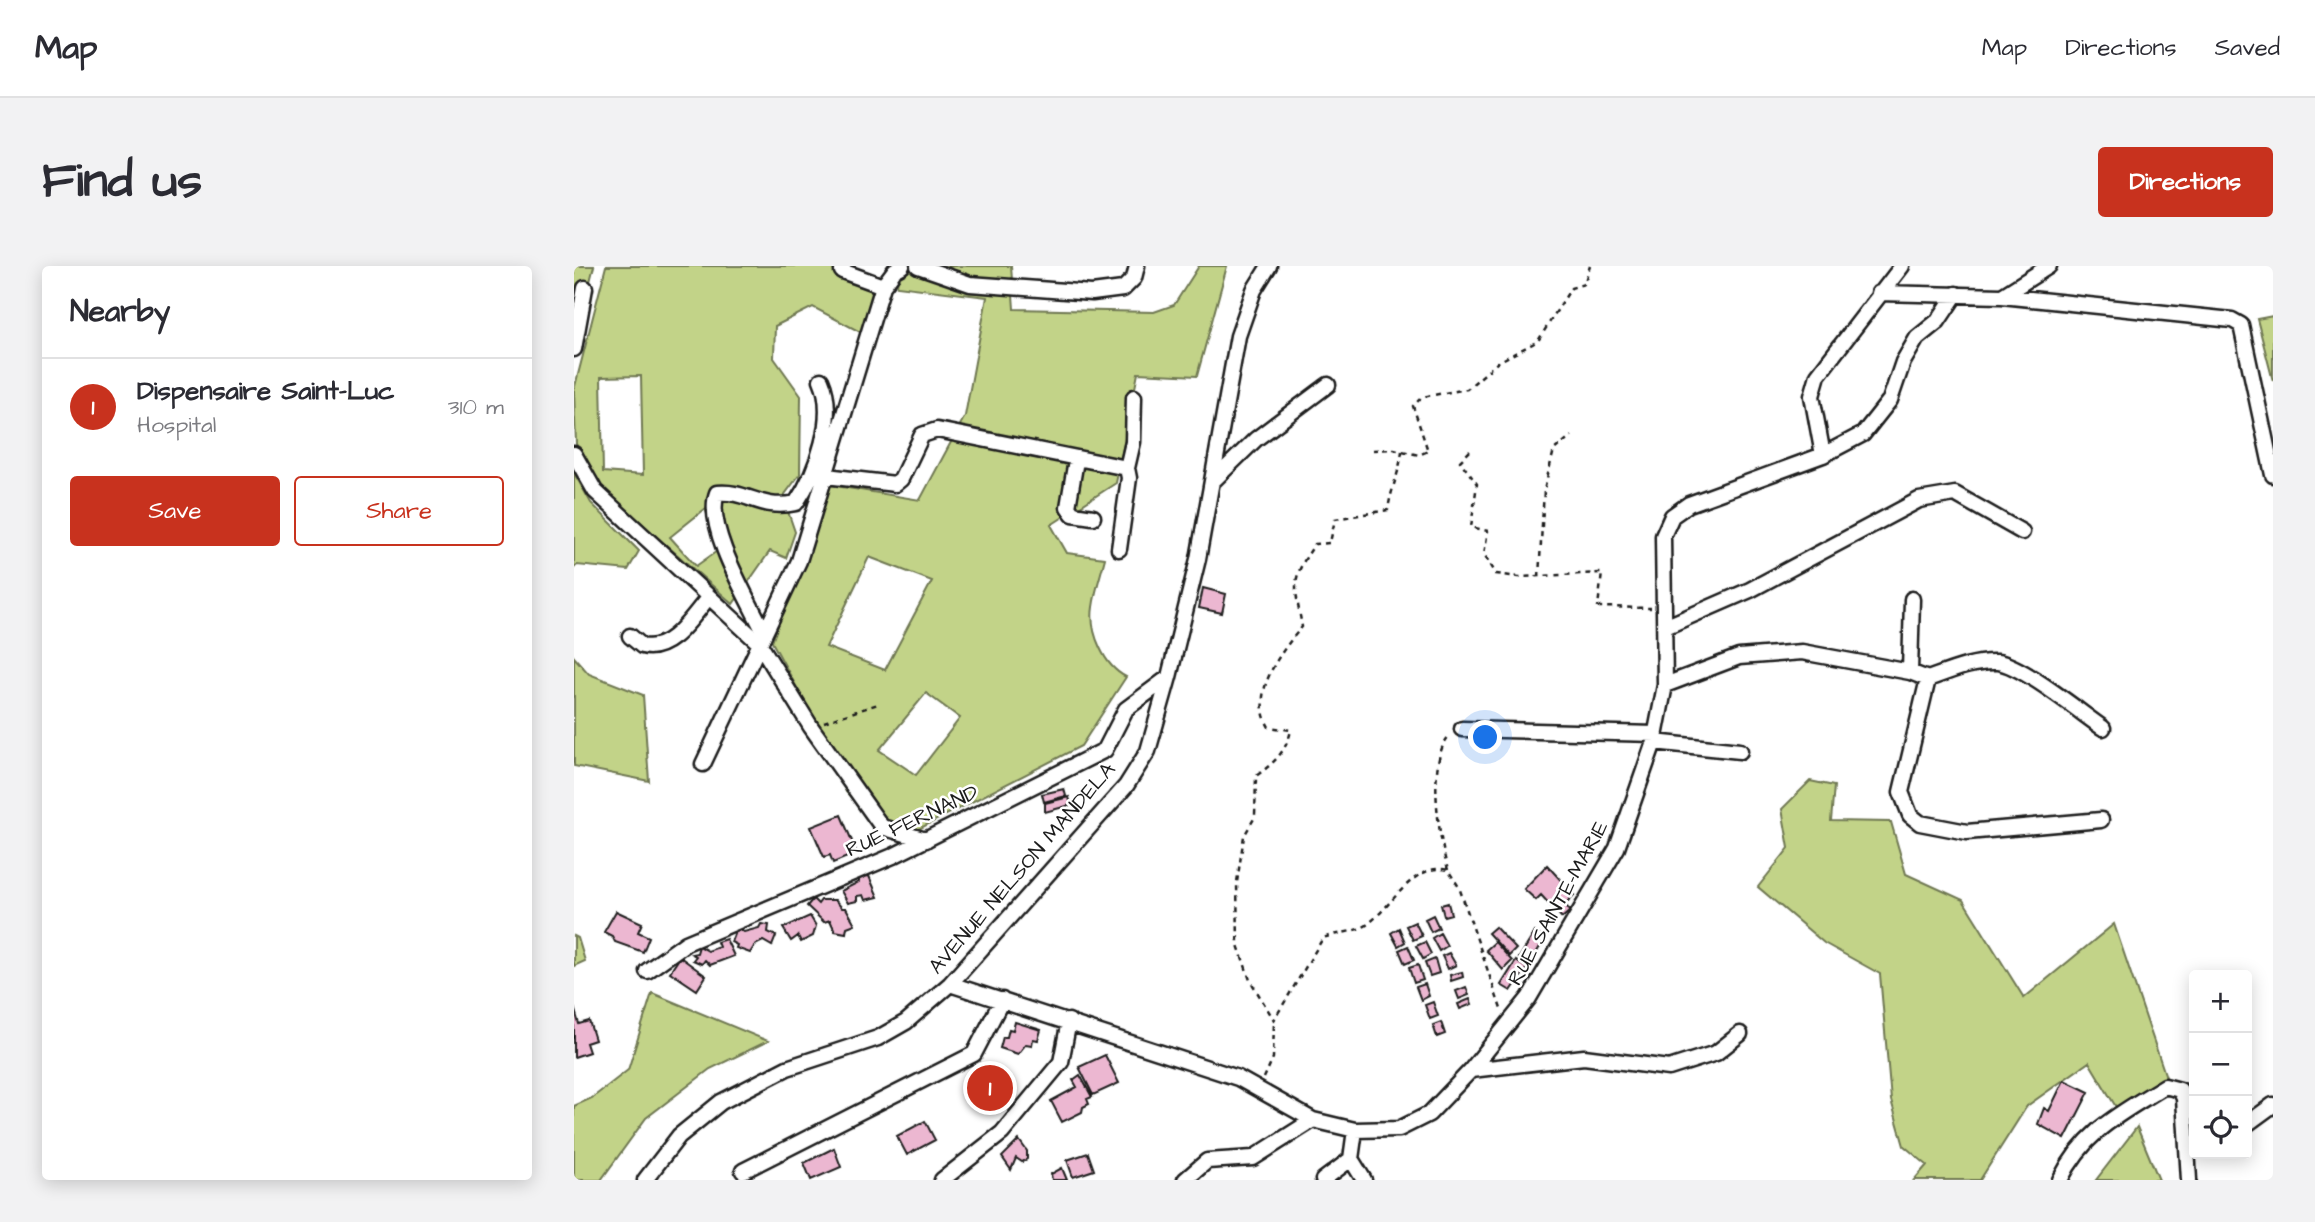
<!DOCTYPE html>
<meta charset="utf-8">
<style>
:root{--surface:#fff;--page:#f2f2f3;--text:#2b2b33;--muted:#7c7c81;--line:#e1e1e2;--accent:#c8321e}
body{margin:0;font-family:"Architects Daughter",sans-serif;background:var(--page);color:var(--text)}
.controls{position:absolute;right:21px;bottom:21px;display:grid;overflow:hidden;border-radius:7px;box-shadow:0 4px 18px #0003}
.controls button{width:63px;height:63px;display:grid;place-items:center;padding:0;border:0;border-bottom:2px solid var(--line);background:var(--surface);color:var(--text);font:35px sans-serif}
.you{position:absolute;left:912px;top:472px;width:24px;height:24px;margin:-18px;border:5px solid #fff;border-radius:50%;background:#1a73e8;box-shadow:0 0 0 10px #1a73e833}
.badge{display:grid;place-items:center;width:46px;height:46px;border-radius:50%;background:var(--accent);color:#fff;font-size:23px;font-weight:700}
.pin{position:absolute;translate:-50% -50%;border:4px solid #fff;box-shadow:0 2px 7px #0006}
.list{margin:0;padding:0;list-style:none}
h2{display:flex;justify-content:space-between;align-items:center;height:91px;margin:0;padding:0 28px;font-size:30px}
h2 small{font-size:23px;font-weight:400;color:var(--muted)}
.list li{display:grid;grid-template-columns:46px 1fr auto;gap:21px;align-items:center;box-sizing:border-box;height:98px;padding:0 28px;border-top:2px solid var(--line)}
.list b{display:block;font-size:26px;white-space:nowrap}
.list p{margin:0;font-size:23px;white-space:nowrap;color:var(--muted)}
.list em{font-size:23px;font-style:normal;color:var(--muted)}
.actions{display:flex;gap:14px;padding:21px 28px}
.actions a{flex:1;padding:16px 0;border:2px solid var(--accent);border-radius:7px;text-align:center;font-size:24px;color:var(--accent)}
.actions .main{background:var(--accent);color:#fff}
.icon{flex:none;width:38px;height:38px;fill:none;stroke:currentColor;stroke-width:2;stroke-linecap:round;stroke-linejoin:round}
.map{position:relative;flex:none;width:1699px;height:914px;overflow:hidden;border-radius:7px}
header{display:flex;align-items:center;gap:42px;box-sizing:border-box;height:98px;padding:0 35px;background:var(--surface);border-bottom:2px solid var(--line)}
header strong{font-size:33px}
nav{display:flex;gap:38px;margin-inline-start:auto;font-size:24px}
.intro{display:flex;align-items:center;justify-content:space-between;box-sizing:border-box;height:168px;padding:0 42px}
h1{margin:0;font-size:49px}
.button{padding:18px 32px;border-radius:7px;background:var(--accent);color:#fff;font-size:24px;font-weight:700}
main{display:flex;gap:42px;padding:0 42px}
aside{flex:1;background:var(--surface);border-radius:7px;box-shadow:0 4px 18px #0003}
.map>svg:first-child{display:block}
</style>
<header>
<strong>Map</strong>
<nav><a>Map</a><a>Directions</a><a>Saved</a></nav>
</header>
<div class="intro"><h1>Find us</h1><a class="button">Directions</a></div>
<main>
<aside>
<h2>Nearby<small></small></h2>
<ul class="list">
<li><span class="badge">1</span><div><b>Dispensaire Saint-Luc</b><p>Hospital</p></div><em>310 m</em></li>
</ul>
<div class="actions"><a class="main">Save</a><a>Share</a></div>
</aside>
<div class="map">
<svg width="1699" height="914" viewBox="0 0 1699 914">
<rect width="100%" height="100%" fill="#fff"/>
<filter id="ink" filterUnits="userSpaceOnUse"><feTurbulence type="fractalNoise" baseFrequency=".0143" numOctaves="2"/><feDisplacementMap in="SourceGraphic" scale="14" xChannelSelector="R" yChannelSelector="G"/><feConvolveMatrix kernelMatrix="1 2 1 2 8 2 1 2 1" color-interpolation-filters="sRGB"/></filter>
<g filter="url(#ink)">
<path fill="#c2d388" stroke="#6f7852" stroke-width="2" fill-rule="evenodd" d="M0,0H20L0,78Z
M32,0H252L305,13L290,68L239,41L201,60L200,92L227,130L226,208L209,231L221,266L212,292L196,285L159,338L29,223L2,178L0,124ZM67,110L69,209L29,206L27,111ZM131,243L146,283L122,300L96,271Z
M321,0H437L440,43L580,46L600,39L625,0H653L623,110L564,107L542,217L477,259L493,287L531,292C527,308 521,325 519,341C515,366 530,400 552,411L507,480L339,566L304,559L272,526L253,477L198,376L256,219L346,234L391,150L413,31L323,20L325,1ZM295,291L358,315L311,404L252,381ZM352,427L386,452L342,509L305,484Z
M1699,50V115L1683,53Z
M0,207L17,237L65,285L54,304L3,299L0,302Z
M0,391L15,408L69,429L75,515L0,500Z
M1236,515L1260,520L1257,555L1317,556L1332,608L1389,634L1450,732L1540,658L1594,817L1542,841L1515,796L1453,840L1406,914H1340L1353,899L1330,880L1317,834L1306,708L1250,677L1184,621L1215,582L1208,543Z
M0,670L4,672L11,695L0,700Z
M78,727L194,775L136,803L72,852L27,914H0V840L18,832L54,804Z
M1563,861L1585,914H1522Z"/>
<path fill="#ecb7d1" stroke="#1c1c1c" stroke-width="2" d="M629,322L652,328L648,347L625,342Z
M490,523L492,530L470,536L468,528Z
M495,531L497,539L471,546V537Z
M267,549L283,587L259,597L256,589L250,591L237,561Z
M973,599L1000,629L991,638L996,645L988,652L967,629L962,634L950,623Z
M295,610L304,631L291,634L289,629L283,630V635L274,637L267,625L285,616V611Z
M239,633L244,638L247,634H261L268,642H272L281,658L273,661L272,667L261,665L256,654L250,656L233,640Z
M874,637L877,648L870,650L867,639Z
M42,645L68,657L64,666L75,671L69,686L41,676L38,670L30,666Z
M859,649L865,662L857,666L851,653Z
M236,650L242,660L239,670L227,676L224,670L217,675L209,662Z
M841,656L848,670L839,674L832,660Z
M187,658L195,659L194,666L202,670L198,680L189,675L181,679L176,687L162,682L163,679L157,676L162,663L170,666L185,662Z
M921,661L942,683L935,690L914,667Z
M825,662L831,676L824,680L817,667Z
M961,666L971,672L956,698L945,692Z
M866,667L873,680L865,685L858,672Z
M152,673L160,690L136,699L131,694L128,698L119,694L122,690L118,688L123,687L125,680L134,685L145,681L143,676Z
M851,676L857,688L849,693L842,680Z
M921,676L938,695L929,704L912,684Z
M834,680L840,694L831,698L825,684Z
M875,687L882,699L874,703L868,690Z
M106,691L132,710L123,724L96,706Z
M861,693L865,707L856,710L851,697Z
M942,695L953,702L937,725L927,719Z
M844,699L849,714L840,717L835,702Z
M888,706L889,711L877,715L876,709Z
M851,718L855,730L847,734L842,721Z
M892,721L895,729L885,733L882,725Z
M896,733L898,738L886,743L884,738Z
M859,736L864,750L856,753L851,739Z
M0,741L5,758L15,755L21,774L12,777L15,786L0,791Z
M441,756L467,764L464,774L459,773L458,779L452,778L444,788L426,782L429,771H433L435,763L439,764Z
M867,756L871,768L863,771L859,759Z
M531,789L545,817L519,829L505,801Z
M402,805L436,812L431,839L397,833Z
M506,809L518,831L513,833L515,838L509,841L508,846L488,856L477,835L503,821L499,814Z
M1490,814L1515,826L1491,873L1464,858L1470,842L1475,845Z
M351,855L361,874L333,889L323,870Z
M445,874L453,885V893L448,896L442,892L437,904L428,891Z
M260,882L267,901L237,914L230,897Z
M514,887L520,904L499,911L493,894Z
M488,902L493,914H478L477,908Z"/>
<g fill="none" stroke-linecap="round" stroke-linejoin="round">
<g stroke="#1c1c1c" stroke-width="19">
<path id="minor" d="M344,0L396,18L518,27L549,23L560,12L563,0
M268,5L309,20
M1305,27L1428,30L1475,0
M1428,30L1658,54L1667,59L1699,209
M0,83L11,22
M0,188L21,225L185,377L237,461L308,561L352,574
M1249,189L1238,130L1244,109L1328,0
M502,194L494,241L499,248L519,251
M553,202L559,176L560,131
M252,210L321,218L327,213L348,169L363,164L553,202L555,212L545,283
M638,216L682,173L754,119
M1091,361L1176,324L1345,234L1381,228L1448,266
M190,366C174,333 130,260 143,227C174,224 186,245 222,237C243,206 263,150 247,114
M56,370L68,380C96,387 118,351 134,332
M1336,406L1354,413L1327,526L1336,549L1346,557L1393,566L1527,554
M1354,413C1376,405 1399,395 1423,396C1447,398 1507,447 1529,462
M1091,419L1165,391L1228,386L1336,406L1338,333
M888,463L1082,468
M1080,476L1166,485
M129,498L225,295L309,20L321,4L328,0
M73,705L112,677L319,590L531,484L552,443L595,411
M376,718L664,812L739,854L781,864L825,863L855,848L897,804L955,732L1043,582L1080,476L1091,419L1089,270L1098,250L1115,238L1249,189L1289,168L1316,134L1329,96L1343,72L1364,55L1382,28
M897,804L1010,791L1095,802L1142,787L1166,768
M1673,858L1699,839
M781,864L777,893L790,914
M169,905L400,788L428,734
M71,914L105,870L147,836L213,802L304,772L332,756L376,718L552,520L574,485L595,411L624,293L664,70L680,24L695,0
M368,914L428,867L487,796L495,755
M611,914L633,895L679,892L739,854
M749,914L777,893
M1486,914C1511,864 1546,848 1591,820L1606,824L1610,832L1615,914"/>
</g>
<path stroke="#1c1c1c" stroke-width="2.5" stroke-dasharray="5 5" stroke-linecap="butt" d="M799,184L820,183L845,189L854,185L839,140L848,131L893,123L924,96L964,75L997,22L1010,18L1016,0
M828,185C825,209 817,222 814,244L761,253L756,277L741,278C715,315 721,319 728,361C706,386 675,428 695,461L717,464C713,485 699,498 682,510L681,551L670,570L663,616L664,679L676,714L700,754L749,672C760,668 783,665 791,660C817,643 839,595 874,604L885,621L928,746
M896,185L886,195L903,218L897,261L914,265L910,288L922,308L945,311L1028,307L1024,341L1077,342
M965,311L970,224L980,184L997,170
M250,456L304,438
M874,604C865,573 852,493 876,469
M690,812L699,792L700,754"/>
<use href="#minor" stroke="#fff" stroke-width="14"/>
</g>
</g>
<g text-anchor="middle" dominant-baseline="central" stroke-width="5" stroke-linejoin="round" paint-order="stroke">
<g font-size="21" fill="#1c1c1c" stroke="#fff">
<text transform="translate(338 555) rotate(-25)">RUE FERNAND</text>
<text transform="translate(448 602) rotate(-49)">AVENUE NELSON MANDELA</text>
<text transform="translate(984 637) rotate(-61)">RUE SAINTE-MARIE</text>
</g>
</g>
</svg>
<div class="controls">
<button>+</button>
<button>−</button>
<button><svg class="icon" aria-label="locate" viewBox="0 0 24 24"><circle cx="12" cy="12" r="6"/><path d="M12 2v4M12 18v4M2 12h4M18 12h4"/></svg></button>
</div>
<div class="you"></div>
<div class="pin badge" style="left:416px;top:822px">1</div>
</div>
</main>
